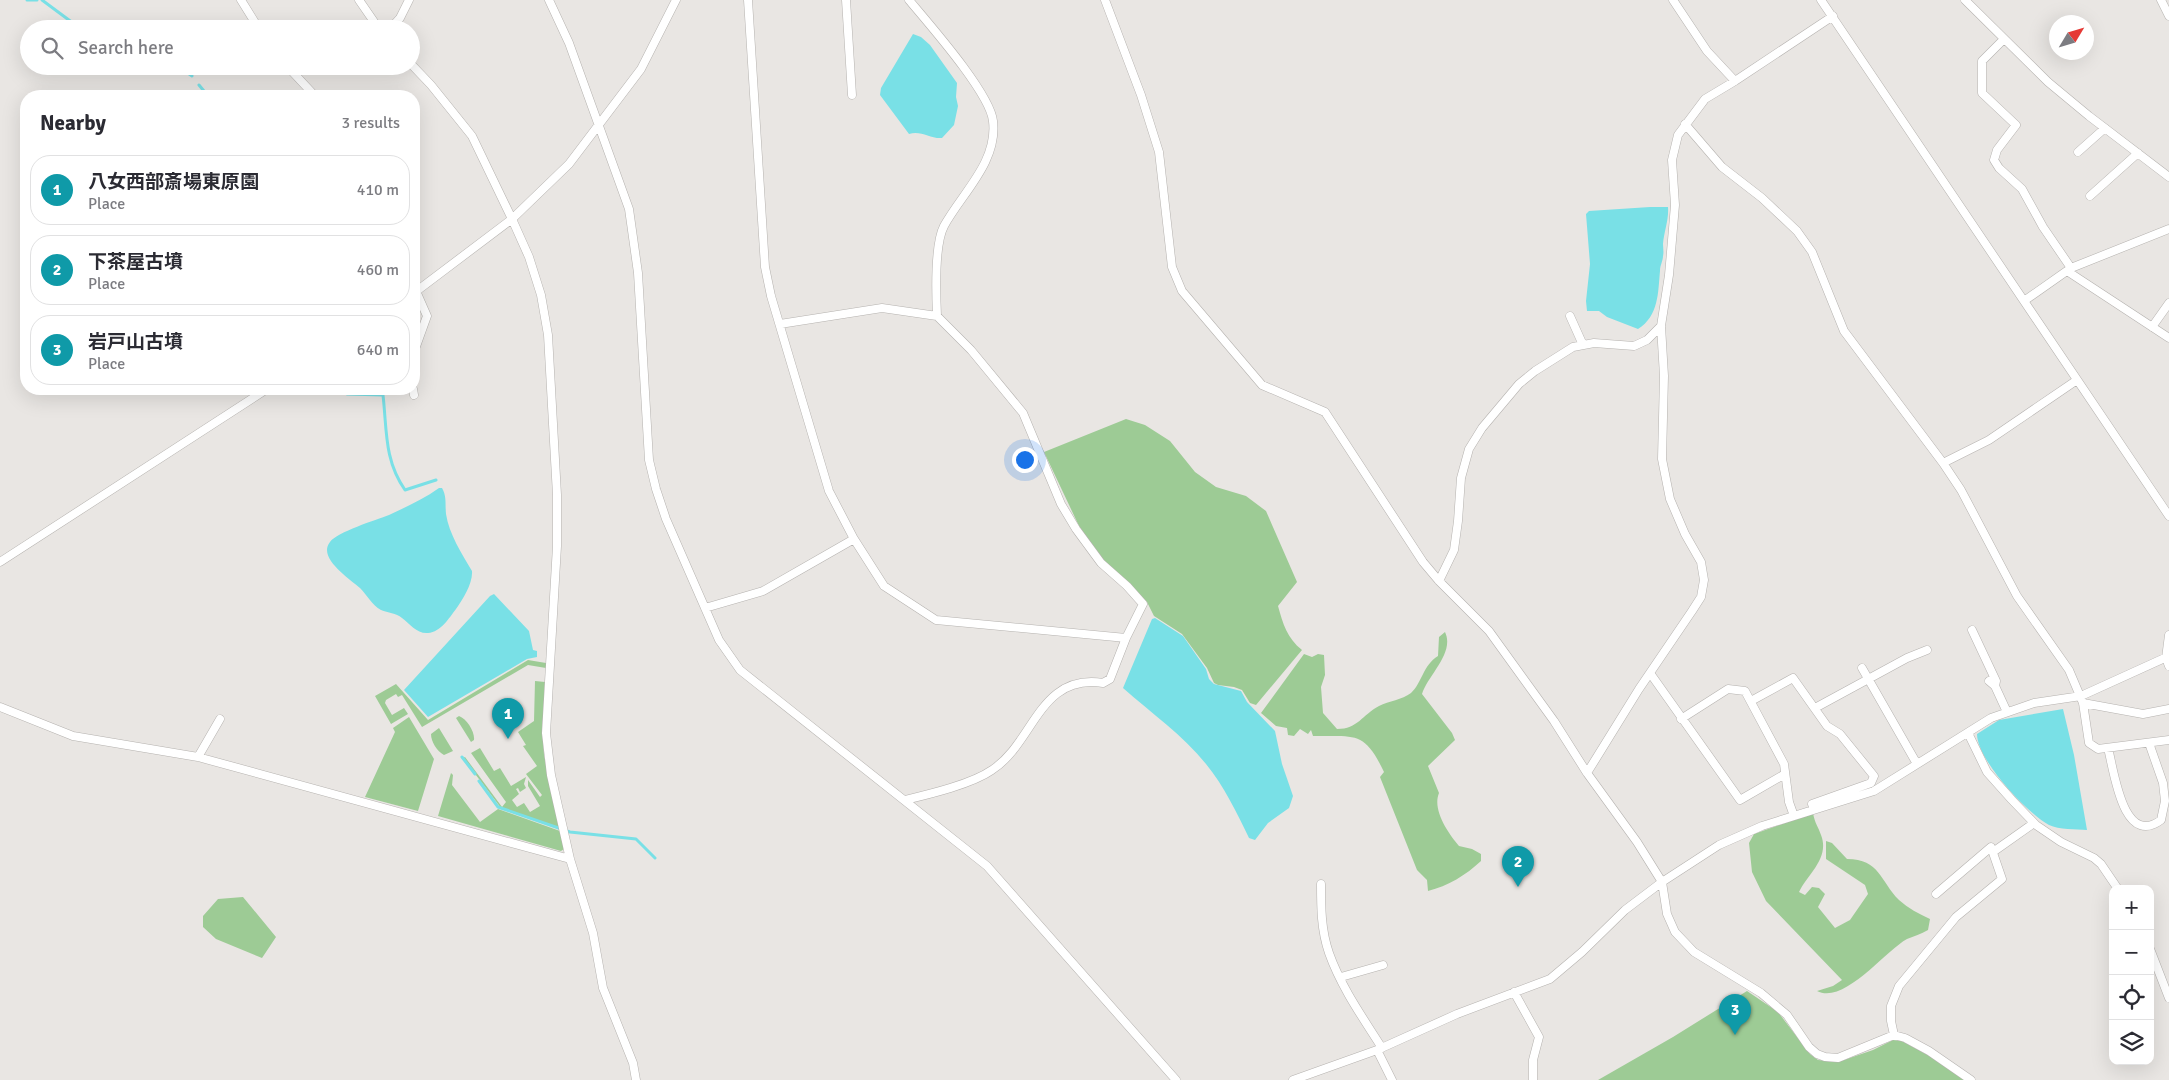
<!DOCTYPE html>
<meta charset="utf-8">
<style>
:root{--surface:#fff;--page:#f2f2f3;--text:#2b2b33;--muted:#7c7c81;--line:#e1e1e2;--accent:#ea580c}
body{margin:0;font-family:Signika,"Noto Sans JP",sans-serif;background:var(--page);color:var(--text)}
.controls{position:absolute;right:15px;bottom:15px;display:grid;overflow:hidden;border-radius:10px;box-shadow:0 5px 20px #0002}
.controls button{width:45px;height:45px;display:grid;place-items:center;padding:0;border:0;border-bottom:1px solid var(--line);background:var(--surface);color:var(--text);font:25px sans-serif}
.compass{position:absolute;left:2049px;top:15px;width:45px;height:45px;border-radius:50%;background:var(--surface);box-shadow:0 5px 20px #0002;rotate:52deg}
.you{position:absolute;left:1024px;top:459px;width:18px;height:18px;margin:-12px;border:4px solid #fff;border-radius:50%;background:#1a73e8;box-shadow:0 0 0 8px #1a73e833}
.badge{display:grid;place-items:center;width:32px;height:32px;border-radius:50%;background:var(--accent);color:#fff;font-size:16px;font-weight:700}
.pin{position:absolute;translate:-50% -41px;filter:drop-shadow(0 1px 2px #0008)}
.pin::after{content:'';position:absolute;top:26px;width:18px;height:15px;background:inherit;clip-path:polygon(0 0,100% 0,50% 100%)}
.list{margin:0;padding:0;list-style:none}
h2{display:flex;justify-content:space-between;align-items:center;height:65px;margin:0;padding:0 20px;font-size:21px}
h2 small{font-size:16px;font-weight:400;color:var(--muted)}
.list li{display:grid;grid-template-columns:32px 1fr auto;gap:15px;align-items:center;box-sizing:border-box;height:70px;margin:0 10px 10px;padding:0 10px;border:1px solid var(--line);border-radius:20px}
.list b{display:block;font-size:19px;white-space:nowrap}
.list p{margin:0;font-size:16px;white-space:nowrap;color:var(--muted)}
.list em{font-size:16px;font-style:normal;color:var(--muted)}
.icon{flex:none;width:28px;height:28px;fill:none;stroke:currentColor;stroke-width:2;stroke-linecap:round;stroke-linejoin:round}
.map{position:relative;flex:none;width:2169px;height:1080px;overflow:hidden}
.search{position:absolute;background:var(--surface);box-shadow:0 5px 20px #0002;left:20px;top:20px;width:400px;height:55px;display:flex;align-items:center;gap:12px;box-sizing:border-box;padding:0 18px;border-radius:28px;color:var(--muted);font-size:19px}
.panel{position:absolute;background:var(--surface);box-shadow:0 5px 20px #0002;left:20px;top:90px;width:400px;height:305px;border-radius:20px}
.map>svg:first-child{display:block}
</style>
<div class="map">
<svg width="2169" height="1080" viewBox="0 0 2169 1080">
<rect width="100%" height="100%" fill="#e9e6e3"/>
<path fill="#9dcb95" d="M1126,419L1145,425L1170,441L1195,472L1216,487L1246,496L1266,511L1297,582L1278,606C1283,624 1287,638 1302,650L1256,705L1250,703L1242,690L1234,687L1218,685L1214,683L1207,668L1182,634L1154,616L1147,602L1119,574L1103,562L1079,526L1044,452Z
M1445,632C1455,653 1428,675 1422,694L1452,733L1455,740L1428,766L1439,793C1432,810 1448,833 1459,846L1472,849L1481,854V861C1466,875 1448,886 1428,891L1427,880L1417,870L1380,777L1384,772C1364,730 1355,737 1313,736L1311,730L1308,734L1300,729L1294,736L1288,735L1287,728L1276,726L1261,713L1304,654L1312,657L1318,654L1324,655L1325,675L1321,687L1323,713L1337,729C1358,729 1362,715 1379,706C1389,701 1402,700 1411,693C1422,683 1423,665 1438,656L1439,637Z
M528,660L546,663V668L528,665L422,727L402,695L398,697L396,694L386,700L385,703L392,715L404,708L408,714L391,724L375,696L396,684L428,720Z
M535,681L545,682L543,732L544,755L560,829L501,808L463,758L465,757L502,807L506,802L471,753L480,748L494,771L500,768L511,786L526,777L524,784L526,788L520,792L518,788L516,789L519,794L512,800L517,807L524,803L530,812L540,806L528,786V780L540,797L542,795L526,774L537,766L523,746L526,745L518,732L534,721Z
M459,716C467,719 475,732 474,740L471,742L456,718Z
M409,717L434,759L418,811L365,797L395,732L393,728Z
M439,728L453,751L444,755C437,751 431,742 431,734Z
M451,773L453,775L452,785L480,822L498,809L560,831L564,849L561,851L438,816Z
M1813,813C1815,824 1818,826 1821,835C1830,858 1808,874 1799,892L1805,895L1812,887L1819,888L1825,894L1818,907L1835,928L1850,920L1868,894L1865,885L1826,859V841L1832,843L1847,859C1880,859 1880,881 1899,900C1908,908 1919,914 1930,919L1928,930C1921,934 1914,936 1907,939C1885,951 1844,1005 1817,991L1833,986L1842,980L1766,901L1752,872L1749,843L1754,834Z
M243,897L276,937L262,958L216,939L203,927V916L218,899Z
M1747,991L1778,1012L1810,1054L1818,1060L1838,1062L1873,1050L1893,1040L1902,1041L1937,1060L1965,1080H1598L1673,1037Z"/>
<path fill="#79e0e6" d="M913,34L921,37L930,45L957,83L956,97L958,106L954,125L942,138C930,139 921,130 909,134L880,95L881,88Z
M1650,207H1668C1669,220 1664,231 1663,244C1663,248 1664,252 1663,256C1663,261 1660,265 1660,271C1658,292 1659,316 1638,329L1607,317L1599,311H1587L1586,301L1590,264L1586,214L1589,211Z
M439,488H442C447,497 445,504 446,514C449,534 462,554 472,571C473,583 463,599 456,609C449,618 441,632 428,633C417,634 410,624 402,618C396,613 388,613 381,610C372,605 367,595 360,588C350,579 317,558 330,542C337,532 376,520 389,515C406,507 424,499 439,488Z
M494,594L529,631L533,650L537,651V657L527,659L428,717L404,690L490,596Z
M1155,618L1183,636L1206,669L1209,679L1214,684L1241,691L1247,702L1275,731L1282,764L1293,796L1289,808L1268,823L1255,840L1249,838C1237,813 1224,786 1206,764C1183,735 1151,713 1123,688L1152,619Z
M2063,709L2074,755L2087,830C2076,829 2059,830 2049,825C2027,813 1977,760 1977,734L1999,720Z"/>
<g fill="none" stroke-linecap="round" stroke-linejoin="round">
<path stroke="#79e0e6" stroke-width="3" d="M27,0H37
M42,0L81,29
M178,66L192,76
M199,85L208,96
M344,389L347,394L383,395C387,430 384,460 405,490L436,480
M462,757L475,774
M479,781L498,807L570,832L636,839L655,858"/>
<g stroke="#b5b2af" stroke-width="9">
<path id="minor" d="M241,0L259,29
M359,0L379,29
M549,0L569,43L629,209L638,273L649,460L656,489L666,519L719,640L740,670L987,866L1176,1080
M748,0L765,267L771,296L829,491L854,539L884,586L936,620L1126,638
M846,0L852,95
M909,0C929,24 990,93 993,121C998,162 962,193 944,226C934,245 936,294 937,316
M1105,0L1141,95L1159,152L1172,267L1182,291L1262,385L1325,412L1423,562L1439,581L1489,631L1554,721L1587,773L1637,842L1662,882L1667,914L1675,932L1694,952L1761,993L1787,1015L1809,1047L1817,1054L1825,1057L1838,1058L1894,1035L1905,1038L1929,1051L1971,1080
M1673,0L1707,51L1735,81
M1821,0L2169,516
M1965,0L2048,82L2089,116L2169,177
M2161,0L2169,16
M390,29L400,18L409,0
M2004,39L1982,61V93L2016,125L1997,150L1994,160L1999,168L2022,189L2043,227L2071,268
M411,64L431,85L472,136L512,219L529,257L541,295L548,335L557,495V546L546,733L551,775L570,859L593,933L603,988L633,1063L636,1080
M287,66L315,96
M1685,124L1722,167L1762,198L1797,231L1812,252L1844,331L1943,463L1961,490L2017,596L2069,670L2083,703L2089,743L2098,749L2169,740
M2078,152L2105,128
M2090,196L2138,153
M2067,271L2169,338
M414,277L416,291L427,316L414,352
M414,293L512,219L569,164L641,69L676,0
M2024,301L2071,268L2169,229
M1570,316L1583,345
M780,324L882,308L937,316L971,350L1023,413L1061,504L1076,529L1101,563L1127,586L1143,604L1126,638L1110,679L1103,683C1039,673 1034,743 992,770C972,784 930,794 905,800
M2152,327L2169,303
M413,389L414,395
M1943,463L1989,440L2077,380
M0,562L267,389
M1439,581L1454,550L1458,521L1461,478L1469,449L1482,428L1519,384L1535,371L1573,347L1594,343L1634,346L1647,340L1661,326
M705,608L763,591L854,539
M1972,630L1996,681L1995,686
M2169,635L2166,658L2169,666
M1862,668L1917,764
M1650,673L1740,800L1785,774
M1989,681L1995,686L2007,712
M1751,701L1793,678L1827,726L1840,734L1874,776L1871,783L1812,804L1814,809
M2083,703L2143,714L2169,709
M0,707L73,736L198,757L570,859
M1815,708L1907,658L1927,650
M1681,719L1728,689L1745,691L1784,764L1789,802L1794,816
M1968,733L1987,772L2012,800L2036,825L2061,842L2094,858L2101,864L2118,889
M2108,748C2114,771 2123,848 2161,820L2165,801L2163,783L2149,743
M198,757L220,719
M1587,773L1639,689L1692,611L1701,597L1704,580L1701,562L1685,534L1670,499L1662,459L1664,376L1661,326L1669,275L1675,205L1672,160L1678,135L1705,99L1735,81L1833,16
M1993,852L2034,823
M1321,884C1321,907 1321,930 1329,953C1341,987 1363,1018 1382,1048
M2150,949L2169,998
M1341,977L1383,965
M1514,992L1539,1037L1533,1060V1080
M1894,1035L1891,1021V1006L1899,986L1956,917L2002,879L1991,847L1936,894
M1377,1050L1392,1080
M1293,1080L1377,1050L1457,1014L1550,979L1582,952L1625,910L1662,882L1719,845L1762,826L1874,791L1991,718L2034,703L2081,696L2169,656"/>
</g>
<use href="#minor" stroke="#fff" stroke-width="8"/>
</g>
</svg>
<div class="controls">
<button>+</button>
<button>−</button>
<button><svg class="icon" aria-label="locate" viewBox="0 0 24 24"><circle cx="12" cy="12" r="6"/><path d="M12 2v4M12 18v4M2 12h4M18 12h4"/></svg></button>
<button><svg class="icon" aria-label="layers" viewBox="0 0 24 24"><path d="M12 4l9 5-9 5-9-5zM3 14l9 5 9-5"/></svg></button>
</div>
<svg class="compass" viewBox="-18 -18 36 36"><path d="M0-13l5 13h-10z" fill="#e53935"/><path d="M0 13l5-13h-10z" fill="#7c7c81"/></svg>
<div class="you"></div>
<div class="pin badge" style="left:508px;top:739px;background:#0f9aa8">1</div>
<div class="pin badge" style="left:1518px;top:887px;background:#0f9aa8">2</div>
<div class="pin badge" style="left:1735px;top:1035px;background:#0f9aa8">3</div>
<div class="search"><svg class="icon" aria-label="search" viewBox="0 0 24 24"><circle cx="10" cy="10" r="6"/><path d="M15 15l6 6"/></svg>Search here</div>
<section class="panel">
<h2>Nearby<small>3 results</small></h2>
<ul class="list">
<li><span class="badge" style="background:#0f9aa8">1</span><div><b>八女西部斎場東原園</b><p>Place</p></div><em>410 m</em></li>
<li><span class="badge" style="background:#0f9aa8">2</span><div><b>下茶屋古墳</b><p>Place</p></div><em>460 m</em></li>
<li><span class="badge" style="background:#0f9aa8">3</span><div><b>岩戸山古墳</b><p>Place</p></div><em>640 m</em></li>
</ul>
</section>
</div>
